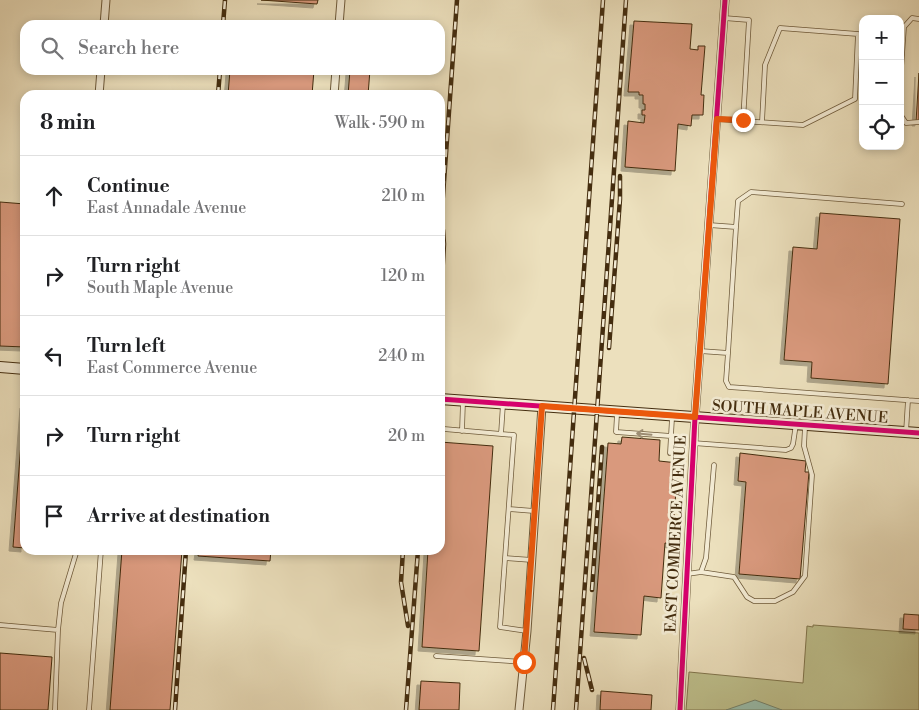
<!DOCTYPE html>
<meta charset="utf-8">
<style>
:root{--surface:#fff;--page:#f6f6f6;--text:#202124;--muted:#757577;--line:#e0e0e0}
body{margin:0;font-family:"Libre Bodoni",serif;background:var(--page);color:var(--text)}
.controls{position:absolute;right:15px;top:15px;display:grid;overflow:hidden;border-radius:10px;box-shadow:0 2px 8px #0003}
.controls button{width:45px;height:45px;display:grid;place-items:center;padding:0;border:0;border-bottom:1px solid var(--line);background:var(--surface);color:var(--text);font:25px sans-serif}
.stop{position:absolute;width:15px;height:15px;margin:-11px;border:4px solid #ea580c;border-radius:50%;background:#fff}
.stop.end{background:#ea580c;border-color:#fff;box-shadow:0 1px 5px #0008}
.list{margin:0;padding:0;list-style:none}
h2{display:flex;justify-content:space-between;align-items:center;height:65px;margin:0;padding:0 20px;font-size:21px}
h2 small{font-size:16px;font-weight:400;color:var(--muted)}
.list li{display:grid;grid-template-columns:32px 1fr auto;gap:15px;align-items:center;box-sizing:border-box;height:80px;padding:0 20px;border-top:1px solid var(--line)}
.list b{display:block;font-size:19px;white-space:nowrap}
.list p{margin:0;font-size:16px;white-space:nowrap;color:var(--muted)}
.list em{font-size:16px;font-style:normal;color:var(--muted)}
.icon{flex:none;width:28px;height:28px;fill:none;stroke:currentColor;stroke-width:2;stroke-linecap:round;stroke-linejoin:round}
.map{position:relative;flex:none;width:919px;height:710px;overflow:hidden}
.search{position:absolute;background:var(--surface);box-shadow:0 2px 8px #0003;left:20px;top:20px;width:425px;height:55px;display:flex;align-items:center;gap:12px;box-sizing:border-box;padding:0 18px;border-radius:15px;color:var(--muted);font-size:19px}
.panel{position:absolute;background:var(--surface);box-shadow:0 2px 8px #0003;left:20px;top:90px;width:425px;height:465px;border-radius:15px}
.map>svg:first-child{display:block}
</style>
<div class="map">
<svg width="919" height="710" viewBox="0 0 919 710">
<defs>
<filter id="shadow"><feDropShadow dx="-4" dy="4" stdDeviation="0" flood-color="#0004"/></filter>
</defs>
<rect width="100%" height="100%" fill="#ece0bd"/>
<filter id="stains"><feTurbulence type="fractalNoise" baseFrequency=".004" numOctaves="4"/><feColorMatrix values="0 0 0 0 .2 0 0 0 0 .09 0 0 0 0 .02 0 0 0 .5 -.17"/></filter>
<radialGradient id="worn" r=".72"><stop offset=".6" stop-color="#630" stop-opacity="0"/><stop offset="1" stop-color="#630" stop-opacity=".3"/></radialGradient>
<path fill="#bec08d" stroke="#81764e" d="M813,625L919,633V710H686L689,672L803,683L807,626L813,627Z"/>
<path fill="#99beac" stroke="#77846d" d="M755,700L782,710H726Z"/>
<path fill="#d9997d" stroke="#442d0f" filter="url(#shadow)" d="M261,0H318L317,4Z
M634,21L692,24L690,49L698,50V46H705L701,95H704L703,115H692L691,126L678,124L675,171L625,167L628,121L644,123L645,115H642V110H645V104H643V95H639V92H628Z
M230,70H314L312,95H228Z
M350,70H370L368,95H348Z
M919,73V122H916Z
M0,202L25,204V347L0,346Z
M820,213L900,219L888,384L811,378L812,362L784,360L793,247L817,249Z
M24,404H25V548L13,547Z
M622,437L660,440L659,461L678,463L672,544L665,543L661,598L644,596L641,635L594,632L608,443L621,444Z
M440,442L493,446L479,651L422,647L428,550H440Z
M740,453L806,461L805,472H809L800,579L739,574L746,482L738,481Z
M122,550H182L170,710H110Z
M199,550H271L270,561L198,556Z
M904,614L919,615V630L903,629Z
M0,653L52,657L48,710H0Z
M421,681L460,683L459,710H419Z
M601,691L652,695L651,710H600Z"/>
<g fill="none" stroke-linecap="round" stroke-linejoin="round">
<g stroke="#6e5a3a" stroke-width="5.5">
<path id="lane" d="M900,83L904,27L912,18L919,19
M900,114L906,123L919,122
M717,119L743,121L749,20L724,18
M743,121L803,125L855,99L858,34L780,28L765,65L762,122
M736,227L738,201L751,192L902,204
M700,351L728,353L736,227L709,225
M728,353L726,381L729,387L919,401
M617,414L616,432L671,436
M444,429L514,435L500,627L527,631
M462,431L463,401
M906,432L908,400
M501,434L503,404
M693,443L786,450L791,448L793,444L796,424
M670,453L672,418
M509,509L534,511
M506,558L532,560
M701,572L734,577L747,597L754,601H775L793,592L805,576L812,475L804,446L805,427
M687,574L701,572L706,558L714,465
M0,625L58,630
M436,656L524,662
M55,710L58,630L61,603L77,550
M89,710L101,550"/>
</g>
<g stroke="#6e5a3a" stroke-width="9">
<path id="street" d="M104,25L106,0
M339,25L341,0
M99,95L101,70
M334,95L336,70
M519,710L527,631L542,406
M680,710L695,417L725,0"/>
</g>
<g stroke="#442d0f" stroke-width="12">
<path id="secondary" d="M0,367L25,369
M440,399L919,433"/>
</g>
<use href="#lane" stroke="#f3ebd4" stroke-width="4"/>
<use href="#street" stroke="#f3ebd4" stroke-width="7"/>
<use href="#secondary" stroke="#f3ebd4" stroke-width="10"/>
<g stroke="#442d0f" stroke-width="4.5">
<path id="rail" d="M223,25L225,0
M218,95L220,70
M440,237L457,0
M440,312L444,244L443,230
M609,348L620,199V176
M403,550L401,582L408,626
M592,590L602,447
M584,658L592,690
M175,710L186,550
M406,710L418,550
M553,710L603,0
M576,710L626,0"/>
</g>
<use href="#rail" stroke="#f3ebd4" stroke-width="2.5" stroke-dasharray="8" stroke-linecap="butt"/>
<g stroke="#f3ebd4" stroke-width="8">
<path id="cycleway" d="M440,399L919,433
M680,710L695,417L725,0"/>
</g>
<use href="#cycleway" stroke="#d6006c" stroke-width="5"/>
</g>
<defs><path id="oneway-shaft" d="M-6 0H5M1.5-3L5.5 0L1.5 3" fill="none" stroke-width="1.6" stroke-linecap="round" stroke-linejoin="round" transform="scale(1.25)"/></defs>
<use stroke="#9c8c72" href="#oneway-shaft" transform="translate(644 434) rotate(-175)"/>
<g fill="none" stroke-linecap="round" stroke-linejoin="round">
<path stroke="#ea580c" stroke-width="6" d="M524,662L542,406L695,417L717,119L743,120"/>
</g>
<g text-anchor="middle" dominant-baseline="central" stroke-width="5" stroke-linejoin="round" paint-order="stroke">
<g font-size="15" fill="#442d0f" stroke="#f3ebd4">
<text transform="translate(800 412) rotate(4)">SOUTH MAPLE AVENUE</text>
<text transform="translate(676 534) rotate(-87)">EAST COMMERCE AVENUE</text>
</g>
</g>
<rect width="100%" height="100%" filter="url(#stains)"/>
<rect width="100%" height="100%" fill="url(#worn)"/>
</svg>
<div class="controls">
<button>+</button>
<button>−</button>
<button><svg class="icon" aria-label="locate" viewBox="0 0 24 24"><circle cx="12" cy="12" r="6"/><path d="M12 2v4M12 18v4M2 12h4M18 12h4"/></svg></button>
</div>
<div class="stop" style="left:524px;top:662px"></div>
<div class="stop end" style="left:743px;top:120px"></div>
<div class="search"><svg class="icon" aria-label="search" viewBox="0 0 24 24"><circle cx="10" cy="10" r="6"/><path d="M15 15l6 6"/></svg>Search here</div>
<section class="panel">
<h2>8 min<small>Walk · 590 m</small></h2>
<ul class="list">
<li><svg class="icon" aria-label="ahead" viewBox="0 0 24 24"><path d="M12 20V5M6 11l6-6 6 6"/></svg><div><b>Continue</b><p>East Annadale Avenue</p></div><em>210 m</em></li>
<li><svg class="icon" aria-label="right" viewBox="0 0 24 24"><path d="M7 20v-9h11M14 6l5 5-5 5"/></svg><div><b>Turn right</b><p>South Maple Avenue</p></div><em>120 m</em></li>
<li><svg class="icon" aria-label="left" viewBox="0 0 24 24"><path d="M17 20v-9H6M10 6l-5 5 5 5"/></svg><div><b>Turn left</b><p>East Commerce Avenue</p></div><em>240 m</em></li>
<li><svg class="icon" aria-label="right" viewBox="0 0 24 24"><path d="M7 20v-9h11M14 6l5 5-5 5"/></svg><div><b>Turn right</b></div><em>20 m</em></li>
<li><svg class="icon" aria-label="arrive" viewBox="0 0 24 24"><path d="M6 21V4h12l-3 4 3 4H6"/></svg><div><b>Arrive at destination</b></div></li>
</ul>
</section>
</div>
